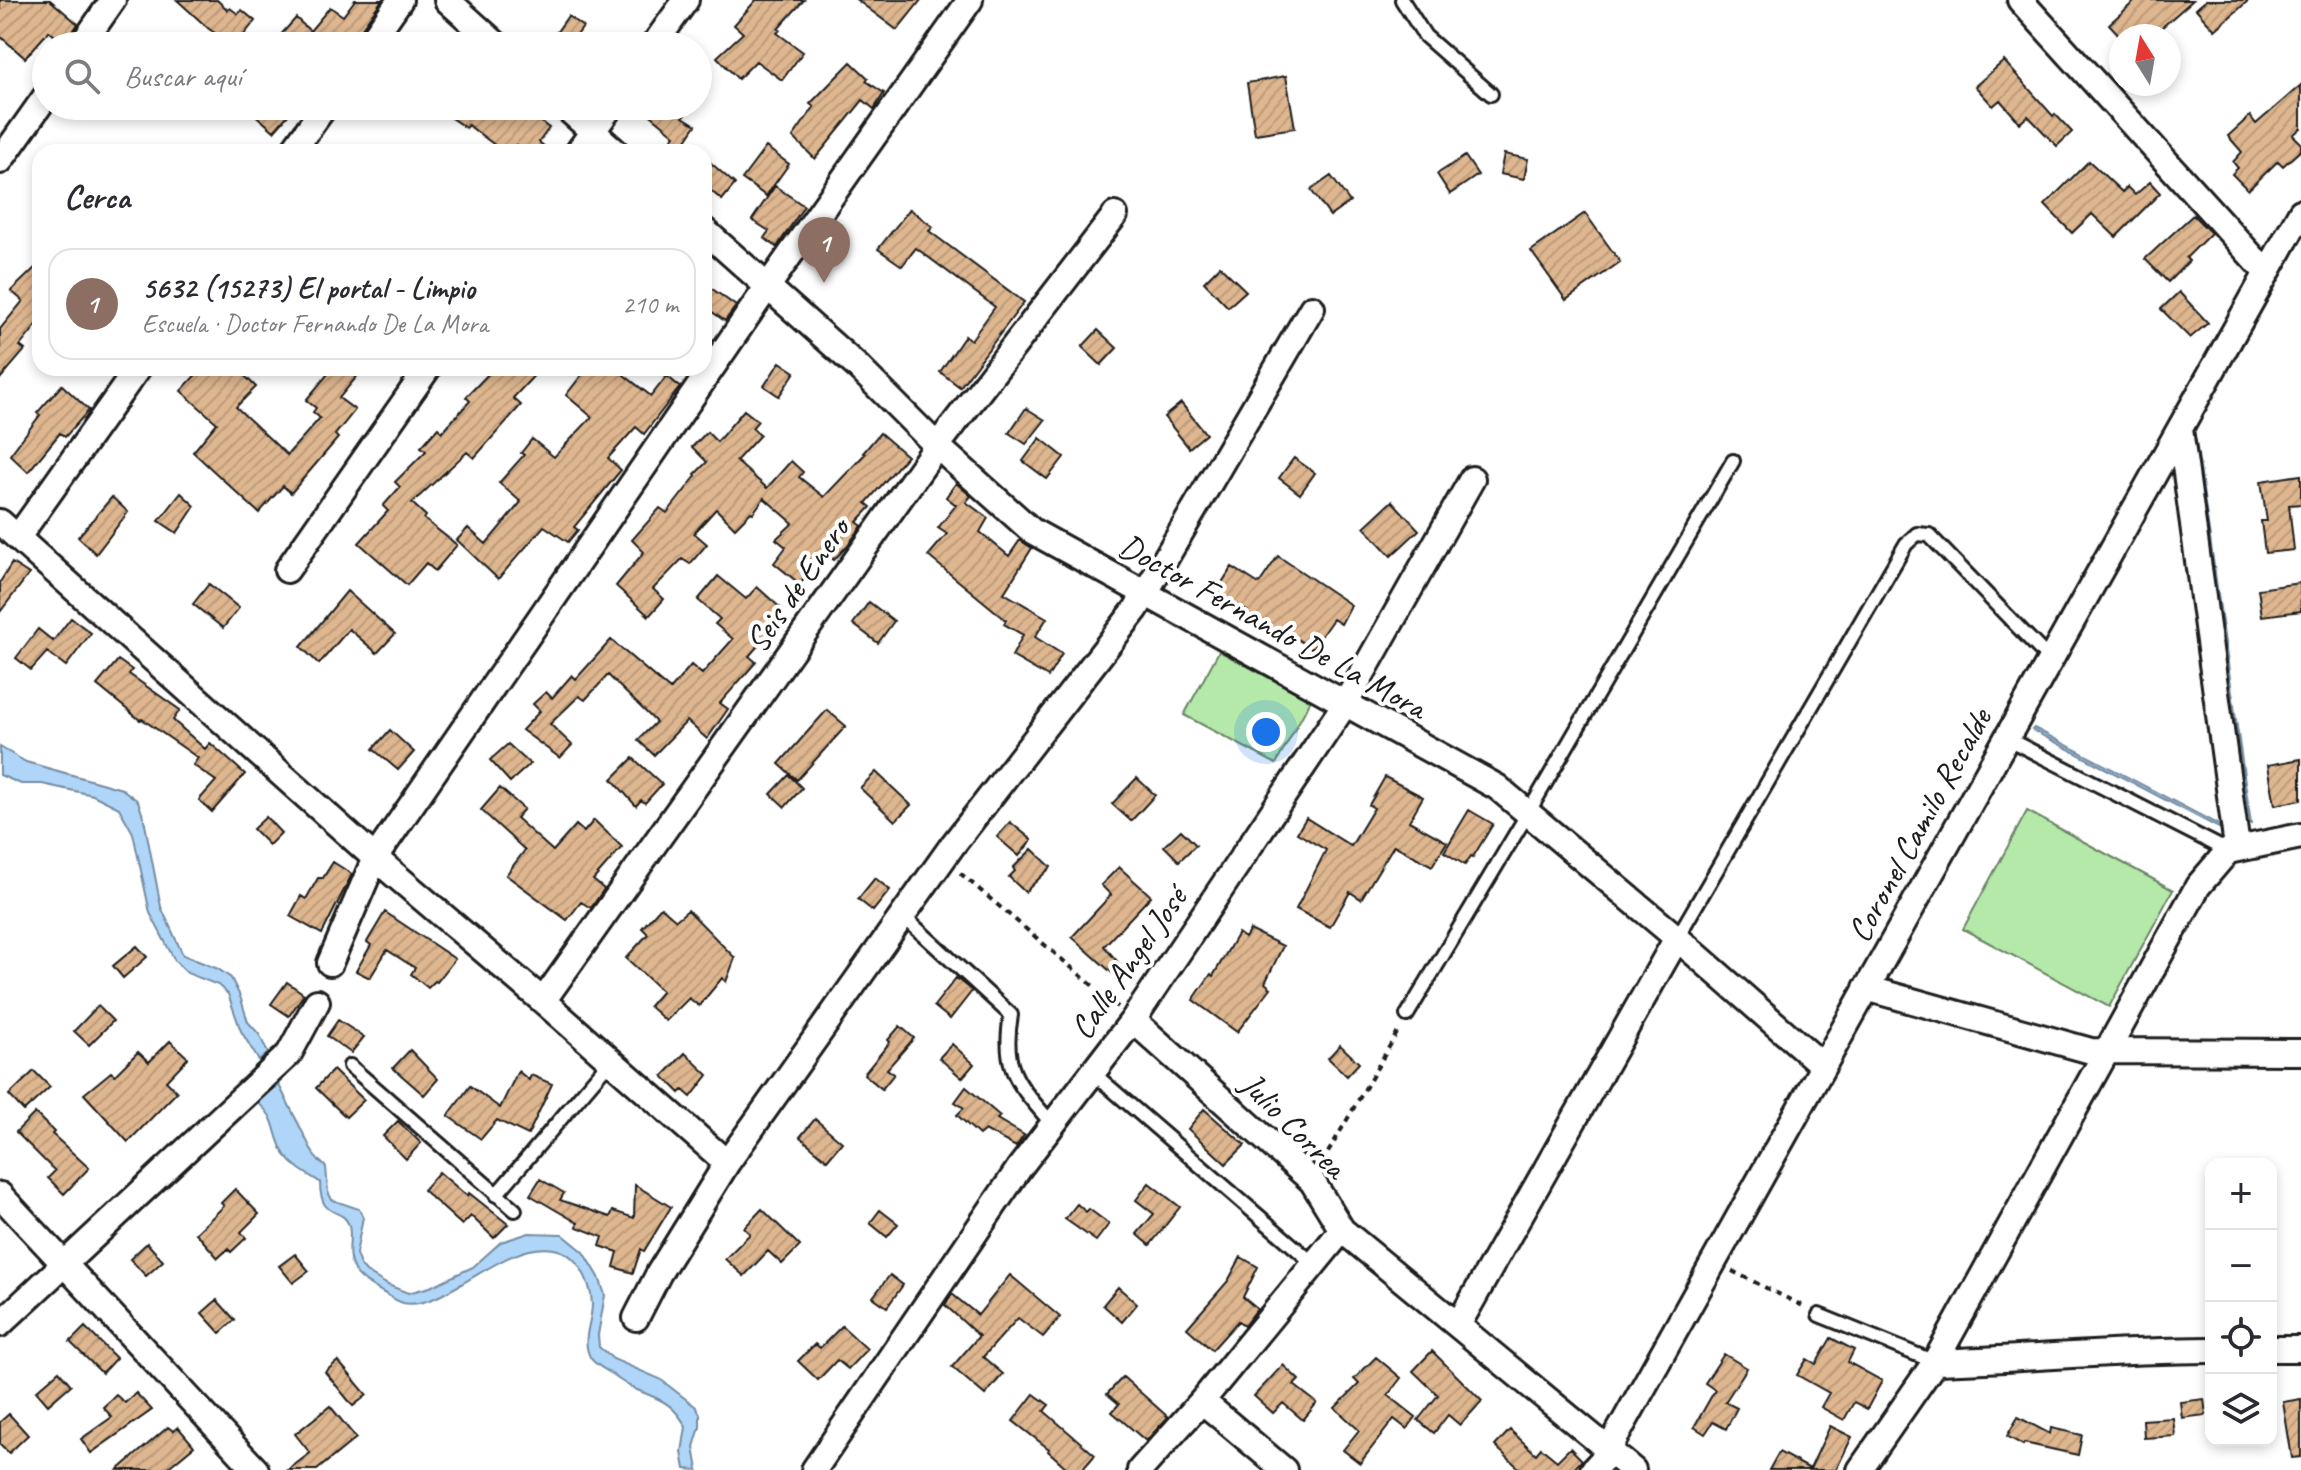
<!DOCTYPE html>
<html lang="es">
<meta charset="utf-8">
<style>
:root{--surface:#fff;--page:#f2f2f3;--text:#2b2b33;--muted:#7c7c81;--line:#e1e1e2;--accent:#c8321e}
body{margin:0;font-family:Caveat,sans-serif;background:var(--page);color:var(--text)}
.controls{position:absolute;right:24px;bottom:24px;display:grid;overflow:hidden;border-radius:16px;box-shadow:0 4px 12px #0003}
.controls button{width:72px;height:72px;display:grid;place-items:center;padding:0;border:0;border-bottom:2px solid var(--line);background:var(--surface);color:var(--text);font:40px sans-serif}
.compass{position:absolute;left:2109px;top:24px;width:72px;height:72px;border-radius:50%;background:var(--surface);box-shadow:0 4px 12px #0003;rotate:349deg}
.you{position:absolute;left:1266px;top:732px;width:28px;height:28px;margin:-20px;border:6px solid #fff;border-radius:50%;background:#1a73e8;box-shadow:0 0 0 12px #1a73e833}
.badge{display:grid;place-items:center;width:52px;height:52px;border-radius:50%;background:var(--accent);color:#fff;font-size:26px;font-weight:700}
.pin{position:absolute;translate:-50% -66px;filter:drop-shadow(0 2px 4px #0008)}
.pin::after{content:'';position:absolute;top:42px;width:28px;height:24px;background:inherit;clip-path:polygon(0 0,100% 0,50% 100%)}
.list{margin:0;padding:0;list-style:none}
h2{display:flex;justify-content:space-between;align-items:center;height:104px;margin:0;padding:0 32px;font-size:34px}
h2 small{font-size:26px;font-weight:400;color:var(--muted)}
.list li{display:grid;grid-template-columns:52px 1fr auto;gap:24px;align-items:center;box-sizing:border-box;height:112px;margin:0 16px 16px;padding:0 16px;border:2px solid var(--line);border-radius:24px}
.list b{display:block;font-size:30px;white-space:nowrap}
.list p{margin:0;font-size:26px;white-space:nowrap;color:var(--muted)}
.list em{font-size:26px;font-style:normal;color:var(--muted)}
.icon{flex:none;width:44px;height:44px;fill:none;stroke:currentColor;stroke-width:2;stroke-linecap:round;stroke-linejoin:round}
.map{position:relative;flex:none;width:2301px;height:1470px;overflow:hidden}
.search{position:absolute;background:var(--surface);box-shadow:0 4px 12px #0003;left:32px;top:32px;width:680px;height:88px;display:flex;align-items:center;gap:20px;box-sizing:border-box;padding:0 28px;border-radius:44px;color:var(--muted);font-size:30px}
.panel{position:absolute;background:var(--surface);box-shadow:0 4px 12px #0003;left:32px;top:144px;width:680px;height:232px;border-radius:24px}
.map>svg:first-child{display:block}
</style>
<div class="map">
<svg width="2301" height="1470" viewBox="0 0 2301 1470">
<defs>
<pattern id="building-hatch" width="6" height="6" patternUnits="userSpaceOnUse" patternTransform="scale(2)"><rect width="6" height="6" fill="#deb68f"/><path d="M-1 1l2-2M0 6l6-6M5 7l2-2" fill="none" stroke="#be9c7b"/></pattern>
</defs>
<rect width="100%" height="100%" fill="#fff"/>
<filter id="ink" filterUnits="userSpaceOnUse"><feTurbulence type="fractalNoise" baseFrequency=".0125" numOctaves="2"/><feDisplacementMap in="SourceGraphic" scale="16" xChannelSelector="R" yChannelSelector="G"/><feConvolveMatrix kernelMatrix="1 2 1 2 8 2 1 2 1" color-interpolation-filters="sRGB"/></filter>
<g filter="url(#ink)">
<path fill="#b4e9aa" stroke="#688263" stroke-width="2" d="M1219,651L1311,700L1276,764L1184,715Z
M2027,811L2173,890L2109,1007L1963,929Z"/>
<path fill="#afd6f9" stroke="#748ca1" stroke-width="2" d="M2193,441H2196L2251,824H2250Z
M2034,728L2219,825V828L2032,730Z
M0,747L26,762L122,789L138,801L144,819L161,907L183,955L218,969L231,978L240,996L248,1022L259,1034L268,1053L259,1061L241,1031L228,994L218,985L187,973L175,961L150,913L133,833L119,808L93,795L42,784H21L0,775Z
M279,1085L315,1157L326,1167L328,1192L332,1200L359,1209L363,1217L356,1254L360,1265L366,1272L388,1285L408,1293L430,1287L473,1267L501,1242L529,1233L562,1234L584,1252L599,1277L605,1295L598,1335L599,1347L613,1359L660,1379L696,1407L700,1414V1427L694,1447L698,1470L685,1469L682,1452L686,1427C671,1398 654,1399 629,1386C622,1382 615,1377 609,1372C602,1368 594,1364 590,1357C581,1339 592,1323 592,1304C591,1282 578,1253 554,1249C502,1240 445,1312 403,1303C396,1301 388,1295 382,1292C371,1285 361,1281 354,1270C344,1253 354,1236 348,1223C341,1207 320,1220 320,1182C307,1174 295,1168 285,1155C271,1133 279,1117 255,1101Z"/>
<path fill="url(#building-hatch)" stroke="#1c1c1c" stroke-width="2" d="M0,0H50L78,24L64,44L49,31L25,58L0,36Z
M177,0H217L228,10L230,8L238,14L242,10L255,21L235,46L209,29Z
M355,0H382L349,46H287L278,38L296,18L310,31L330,7L343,16Z
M756,0H804L778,29L780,30L777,33L803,52L782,80L756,61L738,79L717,57L743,33L734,25Z
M857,0H921L897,30Z
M2136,0H2193L2152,36H2120L2109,24Z
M2206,0H2249L2215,30L2196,9Z
M568,16L583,27L569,46H547Z
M2004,61L2053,116L2055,114L2072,132L2057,146L2028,116L2020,123L2000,100L1993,106L1975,86Z
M851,62L868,78L866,81L884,93L874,109L863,100L815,159L793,137L814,107L810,104Z
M1286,76L1295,128L1255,134L1247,83Z
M2301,85V128L2293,135L2301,143V150L2283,166L2278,161L2248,190L2232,174L2238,168L2233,162L2242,152L2228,136L2250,116L2256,124Z
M245,106H296L274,131Z
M433,106H519L549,128L539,142L551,152H525L516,145L511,152H504L468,125L466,128Z
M640,106H692L683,117L696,125L686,140L699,152H660L675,135Z
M766,147L789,164L766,196L742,179Z
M1504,154L1528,159L1524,179L1500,174Z
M1465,156L1478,175L1450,194L1437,174Z
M704,157L735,184L722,200L704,185Z
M2089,161L2122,192L2127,187L2135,195L2150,182L2160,193L2116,237L2092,214L2072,233L2045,205Z
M1331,176L1350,202L1330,216L1311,190Z
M775,186L804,206L777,247L764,238L769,231L752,220Z
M910,209L933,227L929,231L1024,302L960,387L940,372L965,336L971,340L995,307L916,248L902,266L878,249Z
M1585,213L1620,262L1566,300L1531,251Z
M2193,215L2211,233L2186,258L2189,261L2168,282L2145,259Z
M40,263V321L20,346L25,350L0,379V329L23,301L11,291Z
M1220,266L1246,291L1228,307L1204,282Z
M704,283L736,306L725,321L704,306Z
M2179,292L2208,323L2190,338L2161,309Z
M1098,330L1117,348L1101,365L1082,347Z
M780,362L795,372L779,396L764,386Z
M202,368H237L256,387L236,407L287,455L320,418L313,412L316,408L306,400L333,368H364L339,398L355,410L335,435L338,438L291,493L283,486L259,513L193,452L217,423L181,391Z
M494,368H541L513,398L521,405L474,458L467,452L412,503L426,516L424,519L457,545L435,571L426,563L407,585L359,543L388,511L383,506L400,487L395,482L426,451L421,447L438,428L442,432L470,401L466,397Z
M587,368H615L651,396L667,376L680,387L644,434L636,427L608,458L621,470L574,527L578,530L568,542L544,526L498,579L457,540L468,528L486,544L521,502L499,483L524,455L521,453L532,439L554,457L592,417L566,395Z
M62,385L89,410L65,437L60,433L28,472L10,455L40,415L37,413Z
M1181,403L1206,434L1189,448L1164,417Z
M1026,408L1045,420L1026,444L1009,433Z
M744,410L758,421L752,428L760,435L736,461L767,488L791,461L803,472L799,477L824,497L865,454L863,453L880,433L907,456L866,503L871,507L857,522L862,526L847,546L834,560L826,553L800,584L774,563L786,547L776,539L793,523L764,498L753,513L751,512L735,528L716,509L694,533L707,544L690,564L682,559L653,589L664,599L649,616L616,586L644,552L632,540L660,508L667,513L696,476L695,474L707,462L692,447L707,432L717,442Z
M1040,438L1064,457L1047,479L1023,461Z
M1294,458L1315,473L1300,494L1279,478Z
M2301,475V504L2289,505L2294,550L2265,553L2261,521H2267L2261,481Z
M956,483L971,496L966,502L988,518L980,532L1009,556L1020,540L1032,548L1004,593L1047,618L1035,637L1062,654L1048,677L1012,656L1023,635L1004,624L1006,620L928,556L947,534L938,528L956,505L946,497Z
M181,493L195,506L177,533L159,521Z
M112,497L128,512L96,554L78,537Z
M1392,501L1419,530L1391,556L1364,527Z
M1278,556L1351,605L1341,624L1333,619L1312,649L1279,627L1276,633L1245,616L1247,611L1216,592L1232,567L1259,584Z
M12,563L29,574L0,612V582Z
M718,576L746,599L757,587L783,610L771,625L774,628L749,656L756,662L720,703L728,709L707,739L687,721L654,755L638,740L656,722L608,675L585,700L579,696L550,724L572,745L560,758L522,730L540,711L533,704L546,692L552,698L572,675L576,679L611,640L670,690L691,665L702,674L733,639L715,624L720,619L698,600Z
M2300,583L2301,611L2262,616L2258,589Z
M209,584L239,608L223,628L193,604Z
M347,591L395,634L377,653L349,629L319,664L301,647Z
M869,602L894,621L878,643L853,624Z
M71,618L91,633L66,666L47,652L31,670L16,658L38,629L53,641Z
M118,660L132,670L129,674L180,710L173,720L205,749L210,743L245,774L212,812L199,800L216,781L193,765L198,758L142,719L140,720L97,685Z
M827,710L846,726L797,780L779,764Z
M390,730L414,752L398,770L373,749Z
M508,744L530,764L510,782L490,760Z
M633,758L662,784L645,803L641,800L636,806L612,779Z
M2301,759V800L2275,805L2268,765Z
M876,772L911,805L895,821L860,788Z
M789,775L802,788L785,807L771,794Z
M1385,777L1423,797L1409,821L1447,842L1432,866L1394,845L1361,899L1350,892L1330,927L1322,923L1296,909L1326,850L1297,833L1306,818L1351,846L1374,808L1369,805Z
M1137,778L1155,795L1131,821L1112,804Z
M500,788L524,809L516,818L553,851L576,825L584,832L594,820L622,847L593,880L604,889L591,908L581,902L567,920L506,875L525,850L481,810Z
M1469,810L1493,824L1473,857L1471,856L1465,865L1444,852Z
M266,817L281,833L269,845L253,829Z
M1010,822L1032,840L1019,856L997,837Z
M1181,830L1196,845L1179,861L1164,846Z
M1032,849L1051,867L1025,892L1009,877L1015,871L1013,868Z
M333,862L352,874L322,934L290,916L301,896L306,899L318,878H323Z
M1119,867L1151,896L1104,946L1127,973L1120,980L1072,937L1111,895L1101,885Z
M875,878L890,890L873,911L858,899Z
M661,907L676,920L688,910L735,958L726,982L722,978L699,1006L689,998L666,1021L649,1006L662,991L626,958L648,934L642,928Z
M385,912L455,959L437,982L435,981L428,988L411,974L415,968L387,950L370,978L356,971L371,945L367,942Z
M1250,930L1283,946L1265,983L1271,988L1237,1032L1193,1000L1211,974L1213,976L1238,933L1245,938Z
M137,946L147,957L123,978L113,966Z
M956,978L972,991L950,1019L934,1006Z
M287,982L304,994L289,1016L271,1004Z
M98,1006L113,1021L89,1045L74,1031Z
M338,1020L364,1037L351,1053L327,1036Z
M900,1026L914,1038L887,1069L894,1074L882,1089L864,1074L890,1042L888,1040Z
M170,1041L188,1058L166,1081L177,1092L128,1142L84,1094L111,1072L115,1075L138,1052L149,1062Z
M952,1044L974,1064L962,1078L939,1058Z
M1340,1045L1359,1063L1347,1076L1328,1058Z
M410,1050L438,1079L424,1095L393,1068Z
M685,1053L708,1075L691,1097L683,1090L680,1093L663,1076Z
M333,1070L364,1100L346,1117L316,1088Z
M34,1071L50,1087L24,1111L9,1095Z
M518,1071L529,1080L531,1075L552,1084L528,1135L497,1120L481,1139L448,1116L470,1086L500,1108Z
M966,1087L1000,1116L997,1119L1024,1135L1016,1147L985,1130L979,1135L957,1115L964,1108L955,1102Z
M1204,1109L1245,1145L1226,1164L1188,1129Z
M35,1113L54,1132L52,1134L89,1168L64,1194L48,1178L55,1171L16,1132Z
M815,1119L842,1142L827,1160L800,1137Z
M398,1121L421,1143L406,1159L383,1136Z
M439,1172L467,1196L469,1193L508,1224L494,1238L471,1216L462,1225L423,1190Z
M540,1179L564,1193L560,1200L610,1217L613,1211L634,1218L635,1185L671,1207L644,1251L641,1249L633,1273L614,1267L618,1252L600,1246L603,1237L577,1227L578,1223L530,1195Z
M1149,1183L1180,1207L1150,1245L1137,1234L1154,1214L1136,1200Z
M235,1189L259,1214L241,1232L246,1238L231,1252L228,1249L218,1258L196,1233L224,1206L221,1203Z
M1077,1204L1086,1212L1089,1209L1109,1224L1096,1241L1065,1219Z
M762,1209L800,1246L782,1264L768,1251L744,1276L725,1259L750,1234L744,1228Z
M880,1210L898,1224L887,1237L870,1223Z
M147,1243L163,1261L146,1276L130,1259Z
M295,1254L309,1271L293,1283L279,1266Z
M1241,1257L1258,1267L1243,1297L1257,1309L1244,1326L1238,1321L1212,1350L1187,1328L1228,1281Z
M890,1275L903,1285L887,1307L873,1297Z
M1010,1275L1060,1317L1043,1337L1018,1318L983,1357L1003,1374L985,1395L952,1367L979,1336L945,1305L952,1294L978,1315Z
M1118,1287L1137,1304L1122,1322L1103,1305Z
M217,1300L235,1320L220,1333L202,1313Z
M842,1326L867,1349L848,1369L837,1360L818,1380L798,1361L815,1344L820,1348Z
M85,1327L116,1358L102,1373L70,1342Z
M1831,1338L1854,1350L1848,1362L1882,1381L1867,1409L1854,1402L1844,1420L1821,1407L1829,1393L1797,1375L1807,1359L1816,1364Z
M1432,1351L1482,1401L1460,1425L1448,1415L1434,1433L1418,1420L1438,1395L1413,1371Z
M1724,1354L1747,1368L1725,1402L1737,1408L1726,1429L1713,1422L1705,1434L1694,1427L1715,1390L1705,1383Z
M1376,1357L1401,1378L1388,1395L1416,1417L1407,1429L1394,1419L1360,1463L1343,1450L1359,1430L1335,1408L1359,1384L1354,1379Z
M338,1361L367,1395L353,1406L325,1372Z
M1283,1365L1299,1380L1294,1385L1317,1403L1303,1420L1283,1403L1273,1413L1254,1396Z
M59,1371L71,1385L48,1405L36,1391Z
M1123,1377L1168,1417L1146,1441L1112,1412L1119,1404L1107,1394Z
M136,1393L152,1410L91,1453L81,1439L112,1417L103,1407L116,1395L125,1403Z
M1034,1394L1049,1405L1044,1411L1095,1455L1082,1470H1069L1048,1451L1049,1449L1013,1421Z
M2204,1399L2206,1415L2182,1418L2180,1402Z
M2301,1399V1457L2292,1458L2283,1402Z
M330,1406L356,1438L317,1470H288L310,1453L295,1434Z
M9,1414L28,1435L9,1453L0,1444V1422Z
M2018,1417L2050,1434L2051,1428L2082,1435L2078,1455L2024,1443L2023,1445L2007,1436Z
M2173,1418L2175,1436L2144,1438L2143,1420Z
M1830,1426L1852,1437L1836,1470H1769L1779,1452L1810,1469Z
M168,1427L173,1431L178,1427L194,1446L165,1470H118Z
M1510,1430L1536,1454L1541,1448L1557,1461L1570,1448L1582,1460L1573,1470H1521L1495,1446Z"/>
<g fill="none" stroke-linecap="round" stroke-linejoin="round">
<g stroke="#1c1c1c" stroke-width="18">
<path id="lane" d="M1402,0L1425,36L1491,94
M2006,738L2228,851
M903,916L1011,1015C1001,1071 1019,1085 1053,1125
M1677,938L1906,544L1917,534L1929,535L2050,660
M1407,1015L1528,813L1733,461
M350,1066L515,1210
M1093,1073L1314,1264
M496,1195L610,1061
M1819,1315L1935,1362"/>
</g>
<g stroke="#1c1c1c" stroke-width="30">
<path id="street" d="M447,0L498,46
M2020,0L2267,273
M81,46L113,0
M368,46L400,0
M653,46L686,0
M564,106L616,152
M292,152L325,106
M578,152L611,106
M0,161L46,96
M704,230L859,368L937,446L1032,531L1497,787L1677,938L1823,1066
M2180,429L2237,847
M0,522L375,858L543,1001L727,1163
M18,537L138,368
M287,570L428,368
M330,963L375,858L768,286L970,0
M1866,988L2091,1051L2301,1052
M543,1001L937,446L1115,215
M1133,1020L1312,1181L1342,1230L1633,1470
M0,1195L256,1470
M636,1318L659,1273L727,1163L952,846L1136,609L1312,308
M0,1324L289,1054L317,1002
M1458,1325L1677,938
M2271,1349H2301
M1935,1362C2027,1359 2119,1350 2211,1350
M1202,1401L1284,1470
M814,1470L1020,1167L1133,1020L1345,704L1472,479
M1140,1470L1202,1401L1342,1230
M1593,1470L1604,1458L2301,212
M1860,1470L1935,1362L2198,886L2228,851L2301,836"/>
</g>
<path stroke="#1c1c1c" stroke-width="4" stroke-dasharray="6 6" stroke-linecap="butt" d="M960,873L1118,1007
M1322,1163L1400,1028
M1732,1271L1807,1308"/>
<use href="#lane" stroke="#fff" stroke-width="12"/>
<use href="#street" stroke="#fff" stroke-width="24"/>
</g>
</g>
<g text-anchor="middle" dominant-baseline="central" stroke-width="8" stroke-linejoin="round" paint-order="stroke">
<g font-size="34" fill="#1c1c1c" stroke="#fff">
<text transform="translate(797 585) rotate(-55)">Seis de Enero</text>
<text transform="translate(1273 626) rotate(29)">Doctor Fernando De La Mora</text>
<text transform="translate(1919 825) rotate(-61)">Coronel Camilo Recalde</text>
<text transform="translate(1128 963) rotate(-55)">Calle Angel José</text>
<text transform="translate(1294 1125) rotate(45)">Julio Correa</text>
</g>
</g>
</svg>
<div class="controls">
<button>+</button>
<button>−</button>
<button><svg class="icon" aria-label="locate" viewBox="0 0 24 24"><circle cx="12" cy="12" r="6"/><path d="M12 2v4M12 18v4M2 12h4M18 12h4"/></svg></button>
<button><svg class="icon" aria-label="layers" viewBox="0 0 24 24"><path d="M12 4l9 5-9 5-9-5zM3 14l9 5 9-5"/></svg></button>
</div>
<svg class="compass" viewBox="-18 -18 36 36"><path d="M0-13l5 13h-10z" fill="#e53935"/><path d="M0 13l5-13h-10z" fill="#7c7c81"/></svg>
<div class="you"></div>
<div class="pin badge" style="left:824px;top:283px;background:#8d6e63">1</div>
<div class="search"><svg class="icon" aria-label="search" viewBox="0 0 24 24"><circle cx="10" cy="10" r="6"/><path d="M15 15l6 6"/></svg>Buscar aquí</div>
<section class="panel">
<h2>Cerca<small></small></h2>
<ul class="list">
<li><span class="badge" style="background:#8d6e63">1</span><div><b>5632 (15273) El portal - Limpio</b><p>Escuela · Doctor Fernando De La Mora</p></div><em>210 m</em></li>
</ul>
</section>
</div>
